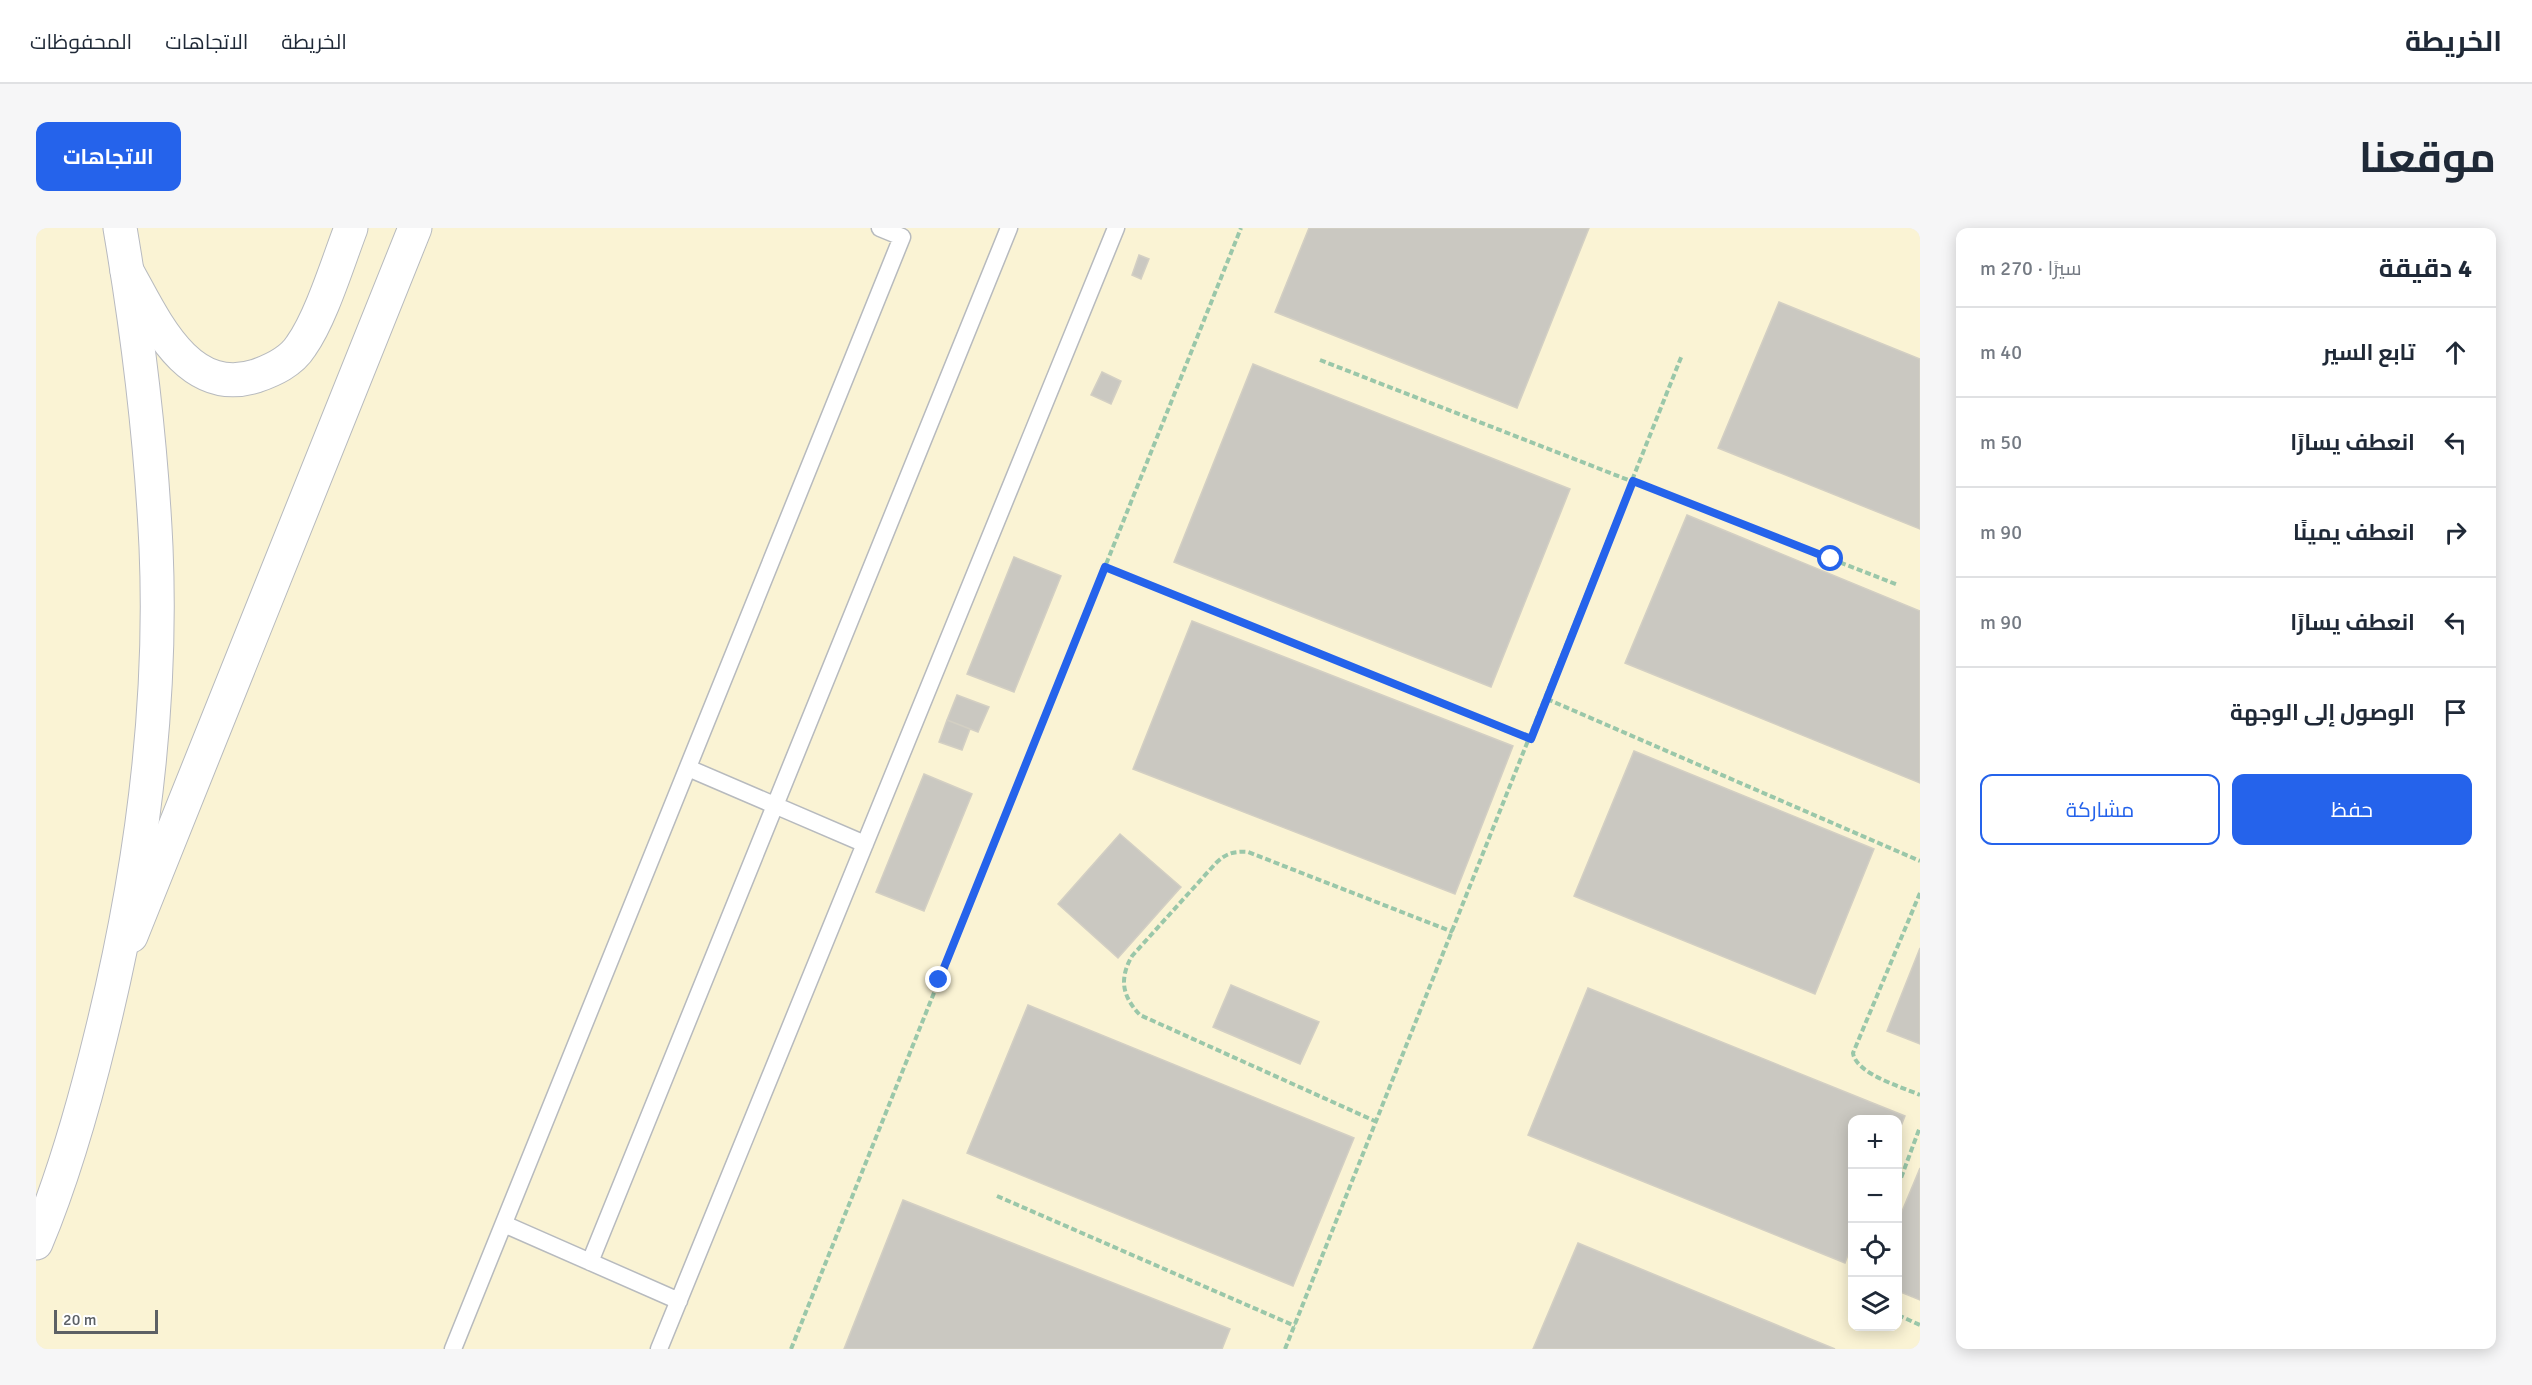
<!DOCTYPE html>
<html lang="ar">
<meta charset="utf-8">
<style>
:root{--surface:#fff;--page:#f6f6f7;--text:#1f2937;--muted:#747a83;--line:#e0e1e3;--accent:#2563eb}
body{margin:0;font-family:Signika,Cairo,sans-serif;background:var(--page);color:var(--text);direction:rtl}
.controls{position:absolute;right:18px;bottom:18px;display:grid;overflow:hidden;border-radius:12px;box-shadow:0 3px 15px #0003}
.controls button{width:54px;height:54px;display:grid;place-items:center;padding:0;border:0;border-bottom:2px solid var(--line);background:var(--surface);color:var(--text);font:30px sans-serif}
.scale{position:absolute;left:18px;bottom:15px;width:104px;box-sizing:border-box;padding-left:6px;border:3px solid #5c6065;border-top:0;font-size:16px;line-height:21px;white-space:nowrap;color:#5c6065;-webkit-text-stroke:4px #fff;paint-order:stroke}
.stop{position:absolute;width:18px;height:18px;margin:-14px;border:4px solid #2563eb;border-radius:50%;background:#fff}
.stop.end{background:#2563eb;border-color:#fff;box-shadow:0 2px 6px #0008}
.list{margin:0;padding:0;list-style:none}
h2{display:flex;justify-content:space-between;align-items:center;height:78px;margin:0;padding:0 24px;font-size:26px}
h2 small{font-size:20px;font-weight:400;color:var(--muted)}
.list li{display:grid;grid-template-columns:39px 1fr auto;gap:18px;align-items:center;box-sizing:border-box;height:90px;padding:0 24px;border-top:2px solid var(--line)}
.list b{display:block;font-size:22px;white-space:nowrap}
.list em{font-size:20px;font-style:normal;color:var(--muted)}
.actions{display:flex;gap:12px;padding:18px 24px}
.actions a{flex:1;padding:14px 0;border:2px solid var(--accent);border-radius:12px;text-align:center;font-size:21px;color:var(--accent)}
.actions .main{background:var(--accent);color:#fff}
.icon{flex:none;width:33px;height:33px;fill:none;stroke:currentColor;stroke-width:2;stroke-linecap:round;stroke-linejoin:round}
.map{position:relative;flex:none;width:1884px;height:1121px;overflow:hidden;direction:ltr;border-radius:12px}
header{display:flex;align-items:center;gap:36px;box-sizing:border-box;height:84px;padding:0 30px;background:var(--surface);border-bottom:2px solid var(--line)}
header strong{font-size:28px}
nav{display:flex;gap:33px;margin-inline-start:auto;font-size:21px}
.intro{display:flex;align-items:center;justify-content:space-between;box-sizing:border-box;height:144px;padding:0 36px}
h1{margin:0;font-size:42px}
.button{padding:15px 27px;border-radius:12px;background:var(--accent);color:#fff;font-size:21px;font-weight:700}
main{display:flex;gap:36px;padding:0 36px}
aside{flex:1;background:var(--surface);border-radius:12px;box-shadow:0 3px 15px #0003}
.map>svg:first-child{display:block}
</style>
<header>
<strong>الخريطة</strong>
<nav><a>الخريطة</a><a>الاتجاهات</a><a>المحفوظات</a></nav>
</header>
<div class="intro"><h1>موقعنا</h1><a class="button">الاتجاهات</a></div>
<main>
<aside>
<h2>4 دقيقة<small>سيرًا · 270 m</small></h2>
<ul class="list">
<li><svg class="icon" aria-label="ahead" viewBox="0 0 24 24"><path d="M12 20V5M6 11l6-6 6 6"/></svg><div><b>تابع السير</b></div><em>40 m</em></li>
<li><svg class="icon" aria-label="left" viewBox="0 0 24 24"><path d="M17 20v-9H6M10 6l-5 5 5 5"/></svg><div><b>انعطف يسارًا</b></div><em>50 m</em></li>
<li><svg class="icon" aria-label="right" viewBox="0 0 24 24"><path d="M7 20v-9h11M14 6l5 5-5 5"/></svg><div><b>انعطف يمينًا</b></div><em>90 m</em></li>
<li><svg class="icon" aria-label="left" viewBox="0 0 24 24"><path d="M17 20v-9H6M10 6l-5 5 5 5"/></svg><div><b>انعطف يسارًا</b></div><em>90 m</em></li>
<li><svg class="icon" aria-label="arrive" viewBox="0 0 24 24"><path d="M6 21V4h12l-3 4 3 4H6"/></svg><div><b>الوصول إلى الوجهة</b></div></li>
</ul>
<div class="actions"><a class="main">حفظ</a><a>مشاركة</a></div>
</aside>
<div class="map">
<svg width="1884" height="1121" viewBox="0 0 1884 1121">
<rect width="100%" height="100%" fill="#efede4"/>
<path fill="#faf3d4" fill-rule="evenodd" d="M0,0H1884V1121H0ZM1816,892H1862V1098H1816Z"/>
<path fill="#cac8c1" stroke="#d3cfc3" stroke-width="1.5" d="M1273,0H1553L1481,180L1239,84Z
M1103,27L1113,31L1105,51L1096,47Z
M1743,74L1884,131V301L1682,220Z
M1217,136L1534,261L1455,459L1138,334Z
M1066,144L1085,153L1075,176L1055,167Z
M1651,287L1884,383V555L1589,435Z
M978,329L1025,348L978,464L931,446Z
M1156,393L1477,518L1419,666L1097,541Z
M921,467L953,479L942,504L911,492Z
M911,492L934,501L926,522L903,514Z
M1598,523L1838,621L1779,766L1538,668Z
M888,546L936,566L888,683L840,664Z
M1084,606L1145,659L1082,730L1022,676Z
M1884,720V816L1851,803Z
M1195,757L1283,794L1264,836L1177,799Z
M1552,760L1869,888L1862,906V892H1816V1016L1809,1035L1492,907Z
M992,777L1318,910L1257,1058L931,925Z
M1884,940V1072L1862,1063V993Z
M867,972L1194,1101L1186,1121H808Z
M1542,1015L1799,1121H1497Z"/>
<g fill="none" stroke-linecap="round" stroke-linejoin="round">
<g stroke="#b7babe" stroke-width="19">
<path id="lane" d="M652,540L829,616
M468,996L643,1073
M554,1034L973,0
M417,1121L866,9L844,0
M623,1121L1080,0"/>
</g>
<g stroke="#b7babe" stroke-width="35">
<path id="street" d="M91,43C118,91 151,170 220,148C237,142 255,134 265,118C285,90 302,34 315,0
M95,708L379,0"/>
</g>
<g stroke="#b8bac0" stroke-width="35">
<path id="secondary" d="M0,1015C28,948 48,877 65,807C104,649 127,482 120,319C115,212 102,106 84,0"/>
</g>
<path stroke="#9ac7a9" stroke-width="4" stroke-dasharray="6 3" stroke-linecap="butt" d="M1284,132L1862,357
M1069,338L1495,511
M1511,471L1884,633
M1884,665L1817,825C1820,846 1866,859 1884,867
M1341,894L1104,787C1086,768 1083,751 1096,728L1180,635C1190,625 1199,623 1212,624L1417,704
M1862,958L1884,899
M961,968L1259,1098
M1862,1087L1884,1097
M755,1121L1205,0
M1249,1121L1646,127"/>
<use href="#lane" stroke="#fff" stroke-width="16"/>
<use href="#street" stroke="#fff" stroke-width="33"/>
<use href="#secondary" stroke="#fff" stroke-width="33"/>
</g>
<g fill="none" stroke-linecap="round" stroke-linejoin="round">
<path stroke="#2563eb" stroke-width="8" d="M903,752L1069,339L1495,511L1597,253L1795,331"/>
</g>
</svg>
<div class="controls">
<button>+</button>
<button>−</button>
<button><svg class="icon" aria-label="locate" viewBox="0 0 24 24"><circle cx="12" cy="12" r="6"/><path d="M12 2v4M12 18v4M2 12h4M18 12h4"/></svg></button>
<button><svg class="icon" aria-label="layers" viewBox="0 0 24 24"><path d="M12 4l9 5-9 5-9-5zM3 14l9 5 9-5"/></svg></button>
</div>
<div class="scale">20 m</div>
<div class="stop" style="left:1795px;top:331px"></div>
<div class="stop end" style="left:903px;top:752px"></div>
</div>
</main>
